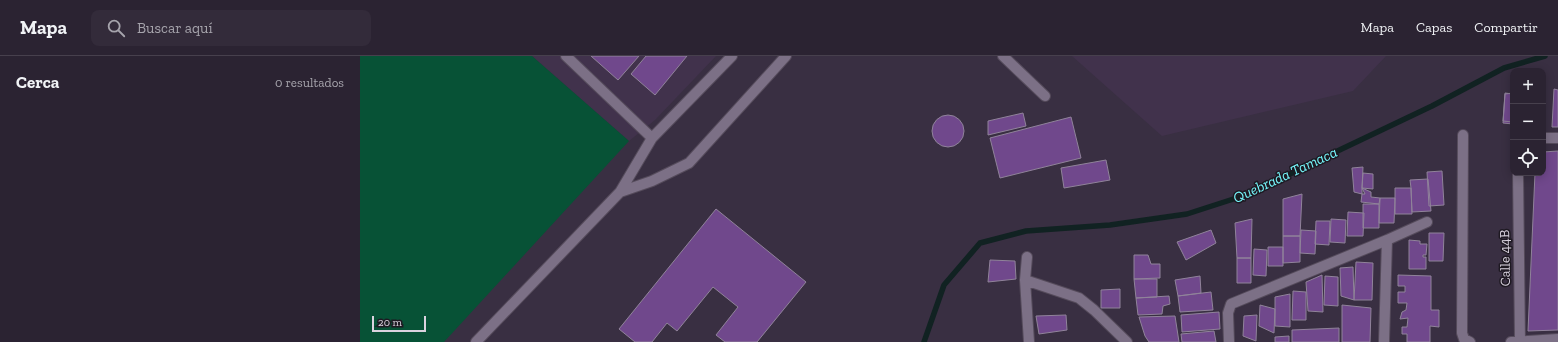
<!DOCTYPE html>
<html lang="es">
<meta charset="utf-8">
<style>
:root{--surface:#2b2332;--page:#332b3a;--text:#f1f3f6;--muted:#a6a4ac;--line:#47404d}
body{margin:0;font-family:"Zilla Slab",serif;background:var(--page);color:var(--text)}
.controls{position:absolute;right:12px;top:12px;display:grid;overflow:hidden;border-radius:8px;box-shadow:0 2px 10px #0003}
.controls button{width:36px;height:36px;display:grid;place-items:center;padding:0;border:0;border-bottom:1px solid var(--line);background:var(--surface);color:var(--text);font:20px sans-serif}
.scale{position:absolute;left:12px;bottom:10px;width:54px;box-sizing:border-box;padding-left:4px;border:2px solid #dad3df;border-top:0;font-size:11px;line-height:14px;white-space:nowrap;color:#dad3df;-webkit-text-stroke:3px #1e1922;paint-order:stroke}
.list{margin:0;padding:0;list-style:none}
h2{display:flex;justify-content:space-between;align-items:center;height:52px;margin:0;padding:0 16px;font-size:17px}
h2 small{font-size:13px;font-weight:400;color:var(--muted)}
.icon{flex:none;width:22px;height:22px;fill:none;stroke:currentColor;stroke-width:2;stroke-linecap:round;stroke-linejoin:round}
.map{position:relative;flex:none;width:1198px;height:286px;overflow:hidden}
header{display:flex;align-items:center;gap:24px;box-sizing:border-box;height:56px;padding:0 20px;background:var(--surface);border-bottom:1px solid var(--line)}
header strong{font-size:19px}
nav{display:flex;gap:22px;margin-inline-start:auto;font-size:14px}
.search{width:280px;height:36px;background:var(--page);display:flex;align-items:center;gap:10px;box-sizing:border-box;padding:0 14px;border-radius:8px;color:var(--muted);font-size:15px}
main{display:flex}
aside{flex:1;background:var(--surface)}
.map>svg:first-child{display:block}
</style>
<header>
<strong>Mapa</strong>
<div class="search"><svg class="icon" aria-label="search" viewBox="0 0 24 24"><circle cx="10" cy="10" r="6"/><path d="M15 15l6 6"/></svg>Buscar aquí</div>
<nav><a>Mapa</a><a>Capas</a><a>Compartir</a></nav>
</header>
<main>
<aside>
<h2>Cerca<small>0 resultados</small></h2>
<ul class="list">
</ul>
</aside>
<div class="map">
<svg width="1198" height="286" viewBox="0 0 1198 286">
<rect width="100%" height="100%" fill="#392f42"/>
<path fill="#41324c" d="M172,0H356L295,64L269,85Z
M712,0H1026L993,35L802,80Z"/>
<path fill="#075236" d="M0,0H172L269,85L84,286H0Z"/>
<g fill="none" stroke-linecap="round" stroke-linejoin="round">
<path stroke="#122" stroke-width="5.5" d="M564,286L584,229L620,187L666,175L750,169L827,158L892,137L948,109L1072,50L1144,12L1185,0"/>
</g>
<path fill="#70488c" stroke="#90839a" d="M231,0H279L258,24Z
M286,0H327L295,39L271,18Z
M1194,33L1198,34V71H1192Z
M1145,37L1153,38V66L1143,65Z
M1153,37V68L1143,67L1145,38Z
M663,57L666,70L628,79V65Z
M572 75a16 16 0 1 1 32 0a16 16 0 1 1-32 0Z
M711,61L721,102L640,122L630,82Z
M1198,95V274L1168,275L1175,117H1183V96Z
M746,104L750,124L704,132L701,112Z
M1003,111L1002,132V138L994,136L992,112Z
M1082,115L1084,149L1069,150L1067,116Z
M1003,117L1013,118V133L1002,132Z
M1068,123L1071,155L1052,156L1051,132L1050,124Z
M1002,132L1011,136V141L1020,142L1019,148L1001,146L1002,138H1005Z
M1035,132H1051L1052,158H1035Z
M942,138L940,180H923V143Z
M1020,142H1035L1034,167H1019Z
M1003,148H1019V172H1003Z
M356,153L446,226L397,286H365L356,279L378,251L353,231L317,275L307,267L292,286H275L259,273Z
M988,156L1004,157L1003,180H987Z
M892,163L891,202H877L875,167Z
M971,163L986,164L985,187L970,186Z
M956,165H970L969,189L955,188Z
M851,174L856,187L826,204L817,186Z
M941,174L956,175L955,198L940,197Z
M1069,177H1084L1083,205H1069Z
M923,180H940V206L923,207Z
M1049,184L1060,185V188H1067L1066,199H1063V201H1066V213H1049Z
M908,191H923V210H908Z
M894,193L907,194L906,220L893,219Z
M774,199H788L791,208H800V222L774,223Z
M877,202H891V227H877Z
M630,204L655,205L656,223L628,226Z
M996,206L1013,207L1012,244H994Z
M993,211L994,244L981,240L980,212Z
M962,219L963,256L948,255L946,226Z
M1038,219L1071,220V254H1079V271L1070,270V286H1047V278H1042V271H1047L1048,262L1040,263L1042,256L1046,254L1047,247H1038V236H1045V230H1038Z
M840,220L841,237L818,240L815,224Z
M965,220L978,221V250L964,249Z
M774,223H797V241L776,242Z
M760,233V252H741V234Z
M933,235L946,236V264H932Z
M851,236L853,254L820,256L818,240Z
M930,238V271L915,270V241Z
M809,240L810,248L803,250L802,258L778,259L776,242Z
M900,249L915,253L914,277L899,270Z
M982,249L1011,252L1010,286H982Z
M859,256L860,273L822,276L821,259Z
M706,259L707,274L679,278L676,260Z
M897,259L896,285L883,280L884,260Z
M815,260L819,286H789L785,280L779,261Z
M979,272V286H932V274Z
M854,275L856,286H822L821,278Z
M929,280V286H915V281Z"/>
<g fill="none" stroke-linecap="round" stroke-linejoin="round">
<g stroke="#554b5b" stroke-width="12">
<path id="minor" d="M206,0L292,82
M643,0L685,40
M1103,79L1102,277L1104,283L1110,286
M1183,82H1198
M1158,117L1160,286
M260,136L292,125L329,107L426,0
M667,201L665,224L669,286
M665,224L719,242L734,254L767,286
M116,286L260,136L292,82L372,0
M869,286L868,257L871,248L1027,184L1067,166
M1024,286L1027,184
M1151,286L1198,283"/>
</g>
<use href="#minor" stroke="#7c7086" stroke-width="10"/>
</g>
<g text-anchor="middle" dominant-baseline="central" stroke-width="3" stroke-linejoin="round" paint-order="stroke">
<g font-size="14" fill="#dad3df" stroke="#1e1922">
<text transform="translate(1145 202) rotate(-91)">Calle 44B</text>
</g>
<g font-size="15" font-style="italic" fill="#76f9fd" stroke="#1e1922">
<text transform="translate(925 119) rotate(-25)">Quebrada Tamaca</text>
</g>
</g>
</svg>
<div class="controls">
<button>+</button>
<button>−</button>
<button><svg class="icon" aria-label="locate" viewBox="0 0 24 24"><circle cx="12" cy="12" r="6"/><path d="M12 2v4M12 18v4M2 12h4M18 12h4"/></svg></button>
</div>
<div class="scale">20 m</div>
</div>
</main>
